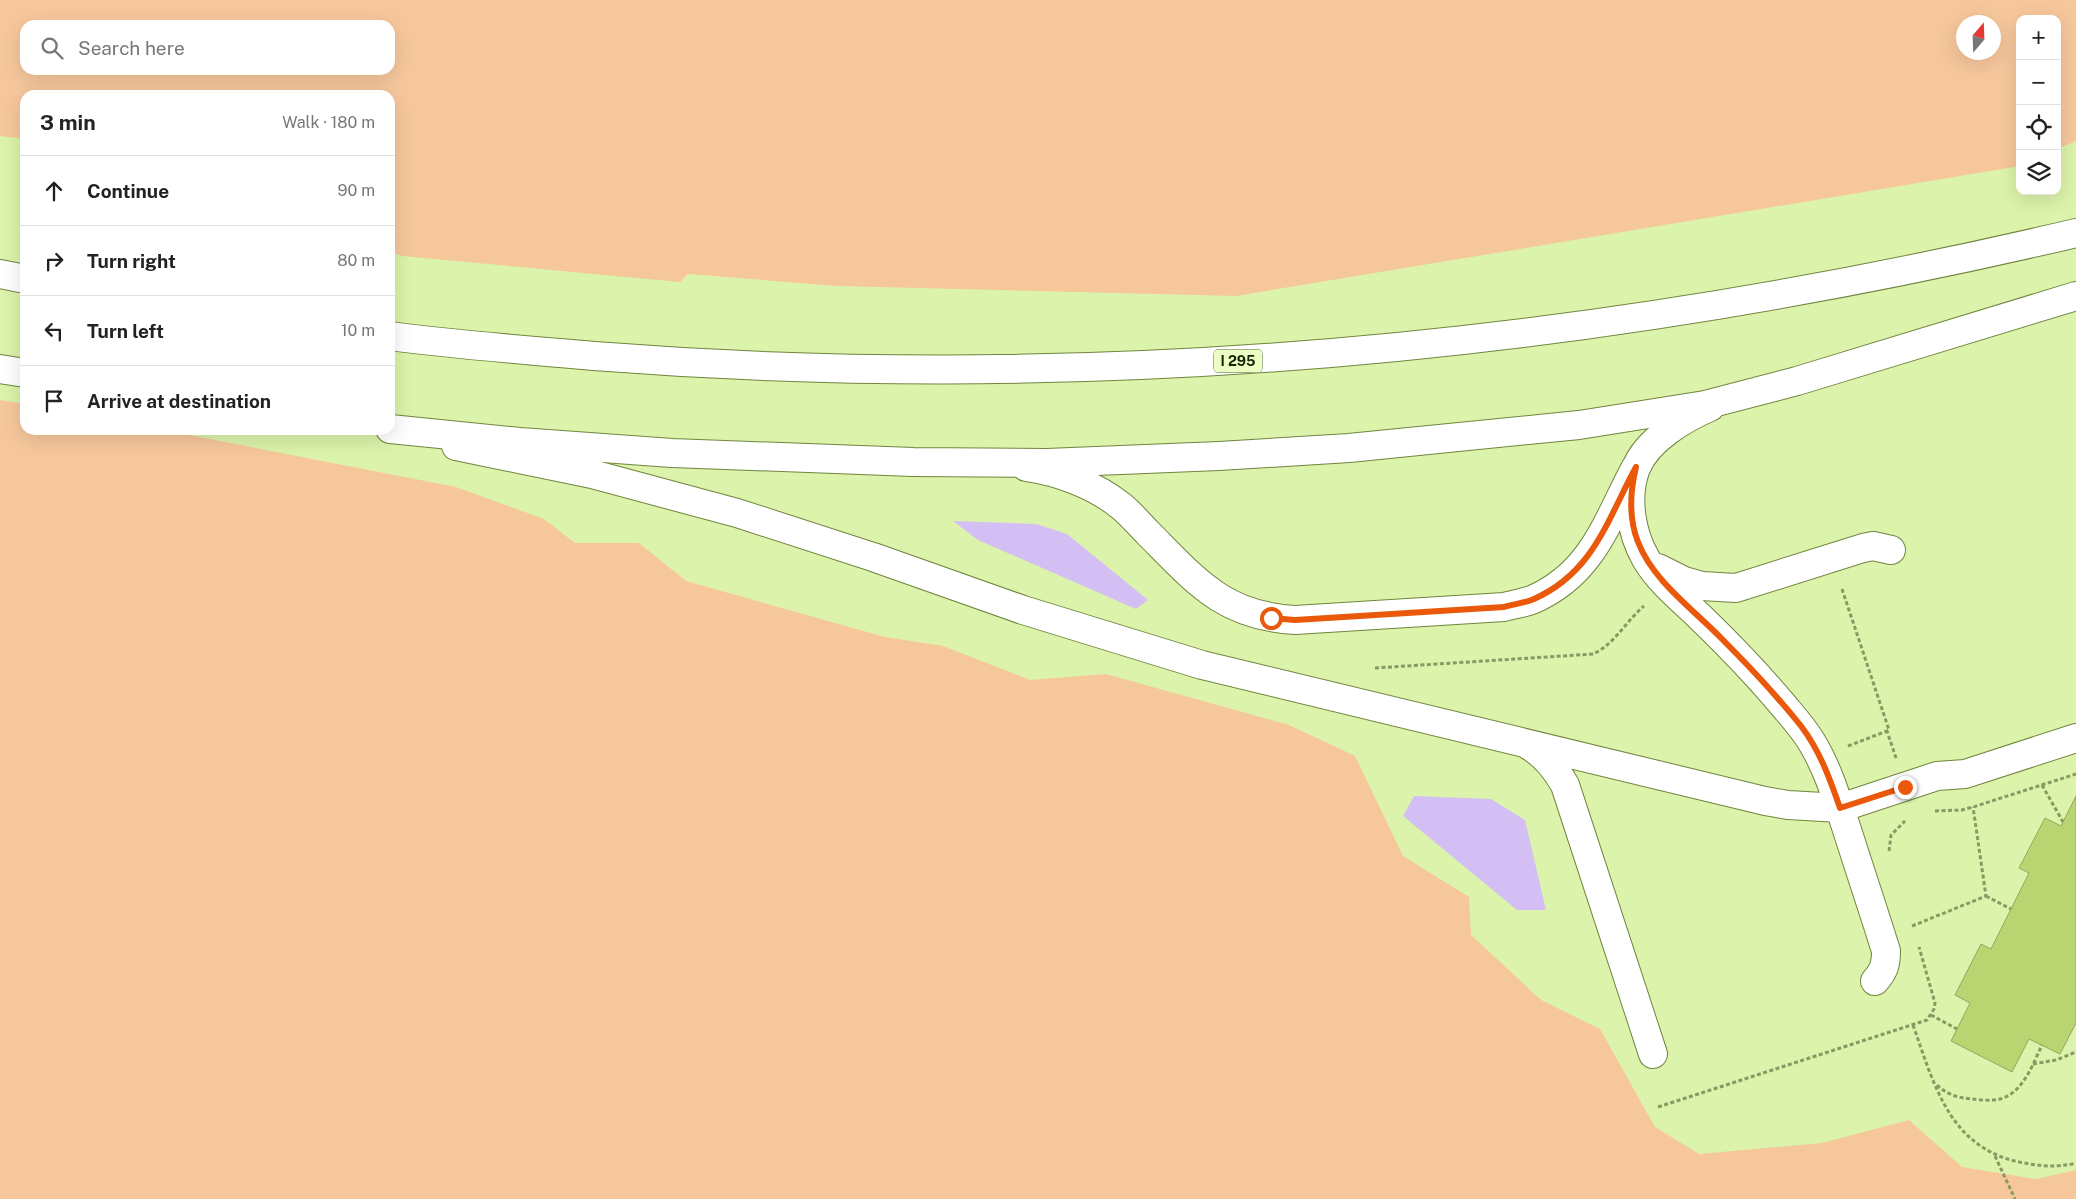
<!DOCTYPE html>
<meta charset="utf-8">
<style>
:root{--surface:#fff;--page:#f6f6f6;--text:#222;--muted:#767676;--line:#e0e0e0}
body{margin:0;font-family:"Public Sans",sans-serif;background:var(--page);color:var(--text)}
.controls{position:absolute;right:15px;top:15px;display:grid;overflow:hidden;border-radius:10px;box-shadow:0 5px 20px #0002}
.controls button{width:45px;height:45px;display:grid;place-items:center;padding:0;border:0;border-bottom:1px solid var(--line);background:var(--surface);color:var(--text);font:25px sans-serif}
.compass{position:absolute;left:1956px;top:15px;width:45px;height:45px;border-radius:50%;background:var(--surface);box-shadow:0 5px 20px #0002;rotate:19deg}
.stop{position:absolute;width:15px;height:15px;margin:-11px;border:4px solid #ea580c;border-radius:50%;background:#fff}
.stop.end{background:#ea580c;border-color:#fff;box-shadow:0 1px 5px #0008}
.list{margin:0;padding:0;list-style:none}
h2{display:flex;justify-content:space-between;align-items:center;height:65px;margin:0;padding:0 20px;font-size:21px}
h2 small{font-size:16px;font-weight:400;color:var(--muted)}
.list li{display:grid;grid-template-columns:32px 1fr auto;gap:15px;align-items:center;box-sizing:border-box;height:70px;padding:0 20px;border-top:1px solid var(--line)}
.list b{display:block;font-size:19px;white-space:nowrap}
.list em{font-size:16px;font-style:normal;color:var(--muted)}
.icon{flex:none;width:28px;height:28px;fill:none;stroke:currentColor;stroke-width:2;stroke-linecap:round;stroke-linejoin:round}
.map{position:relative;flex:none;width:2076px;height:1199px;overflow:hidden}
.search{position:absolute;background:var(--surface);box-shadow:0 5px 20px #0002;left:20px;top:20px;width:375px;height:55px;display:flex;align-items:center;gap:12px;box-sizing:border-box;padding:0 18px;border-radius:15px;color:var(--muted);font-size:19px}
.panel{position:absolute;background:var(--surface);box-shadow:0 5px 20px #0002;left:20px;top:90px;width:375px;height:345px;border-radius:15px}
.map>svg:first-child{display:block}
</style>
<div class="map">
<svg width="2076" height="1199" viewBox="0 0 2076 1199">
<rect width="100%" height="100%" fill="#dbf3aa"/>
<path fill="#f7c79c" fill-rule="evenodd" d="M0,0H2076V141L2057,149V19H2020V166L1236,296L837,286L688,274L680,282L402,256L390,251V95H25V139L0,136ZM1964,22H1994V52H1964ZM25,25H390V70H25Z
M0,400L25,404V430H163L456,487L544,519L575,543H639L686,581L885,637L943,646L1030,680L1106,674L1289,725L1355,756L1403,856L1469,897L1471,935L1541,1000L1600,1029L1655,1127L1699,1154L1822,1143L1909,1120L1962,1167L2036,1179L2076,1170V1199H0Z"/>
<path fill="#d4bff5" d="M953,521L1036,524L1067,534L1148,600L1136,609L978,540Z
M1414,796L1491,799L1525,820L1546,910H1517L1403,816Z"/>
<path fill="#b8d572" stroke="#92a761" d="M2076,796V1023L2060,1054L2029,1039L2012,1072L1951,1041L1970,1003L1955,995L1981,944L1991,949L2029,873L2019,868L2045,818L2061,826Z"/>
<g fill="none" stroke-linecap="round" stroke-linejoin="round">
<g stroke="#71853f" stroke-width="30">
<path id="minor" d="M1710,407C1684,418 1647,440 1636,468C1625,497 1631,533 1646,559C1659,581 1681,599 1700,617C1729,645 1757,674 1783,705C1793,717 1803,728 1811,741C1829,770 1838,803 1849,836C1861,874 1874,912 1886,951C1886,964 1884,971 1875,981
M456,446L592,474L737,513L873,557L1023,610L1202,665L1765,801L1788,805L1840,808L1937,776L1965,774L2076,738
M1026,467C1060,472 1095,485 1121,506C1131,514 1139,524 1148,533C1196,581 1223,616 1295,620L1504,607C1514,604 1525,603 1534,599C1594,572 1607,520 1636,467
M1658,568L1684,581L1702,586L1736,588L1863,548L1873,546L1891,550
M1528,745C1545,755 1555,768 1565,785L1653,1054"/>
</g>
<g stroke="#71853f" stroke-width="30">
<path id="highway" d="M0,274L25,279
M390,336C458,345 526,350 594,356C1094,395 1589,348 2076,233
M0,369L25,373
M390,429L520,442L672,453L913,462L1047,463L1219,456L1349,448L1579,425L1705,405L1797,381L2076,296"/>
</g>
<path stroke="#889963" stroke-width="3" stroke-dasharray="4 2.5" stroke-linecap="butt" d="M1842,589L1889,730L1887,731L1896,758
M1375,668L1593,654C1615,644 1626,621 1644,606
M1848,746L1887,731
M2042,785L2063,822
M1935,811L1962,810L1973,807L2076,774
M1889,851L1891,835L1905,821
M1986,896L2011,909
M1912,926L1986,896L1973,807
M1931,1015L1957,1029
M1913,1025C1934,1084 1949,1147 2019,1162C2038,1166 2057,1168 2076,1163
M2033,1064L2056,1060L2076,1052
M1937,1085C1946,1094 1958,1098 1972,1099C1980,1100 1991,1101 2000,1099C2023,1093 2033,1064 2042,1045
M1658,1107L1927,1020L1934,1009L1935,1003L1919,947
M1995,1156L2015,1199"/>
<use href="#minor" stroke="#fff" stroke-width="28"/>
<use href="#highway" stroke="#fff" stroke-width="28"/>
</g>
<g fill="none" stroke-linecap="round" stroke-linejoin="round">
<path stroke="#ea580c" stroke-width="6" d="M1271,618L1295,620L1504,607C1514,604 1525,603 1534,599C1594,572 1607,520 1636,467C1630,492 1628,517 1638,542C1653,581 1693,609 1722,639C1749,666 1777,696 1801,726C1820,751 1830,779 1840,808L1905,787"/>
</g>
<g text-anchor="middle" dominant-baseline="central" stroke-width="4" stroke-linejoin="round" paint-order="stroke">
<rect fill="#ebffc4" stroke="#58633e" stroke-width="1" x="1214" y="349.5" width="48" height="23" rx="4"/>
<g font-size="14" font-weight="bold" fill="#192004">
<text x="1238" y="361">I 295</text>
</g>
</g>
</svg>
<div class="controls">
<button>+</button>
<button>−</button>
<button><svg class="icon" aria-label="locate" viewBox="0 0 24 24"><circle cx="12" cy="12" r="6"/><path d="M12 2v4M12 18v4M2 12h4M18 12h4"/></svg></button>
<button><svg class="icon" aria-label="layers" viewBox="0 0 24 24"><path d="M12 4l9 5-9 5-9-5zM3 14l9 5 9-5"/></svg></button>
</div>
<svg class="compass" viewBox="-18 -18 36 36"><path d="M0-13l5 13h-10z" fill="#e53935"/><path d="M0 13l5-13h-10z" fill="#767676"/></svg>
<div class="stop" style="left:1271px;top:618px"></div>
<div class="stop end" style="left:1905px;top:787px"></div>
<div class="search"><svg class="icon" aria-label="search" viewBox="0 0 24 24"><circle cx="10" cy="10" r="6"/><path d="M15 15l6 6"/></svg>Search here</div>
<section class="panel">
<h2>3 min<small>Walk · 180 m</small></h2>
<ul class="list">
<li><svg class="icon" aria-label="ahead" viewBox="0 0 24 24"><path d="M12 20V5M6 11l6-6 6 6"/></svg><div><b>Continue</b></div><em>90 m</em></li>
<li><svg class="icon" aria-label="right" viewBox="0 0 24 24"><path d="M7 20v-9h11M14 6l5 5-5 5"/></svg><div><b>Turn right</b></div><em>80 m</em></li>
<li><svg class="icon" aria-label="left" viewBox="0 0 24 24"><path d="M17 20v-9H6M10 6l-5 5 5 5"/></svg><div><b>Turn left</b></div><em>10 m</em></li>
<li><svg class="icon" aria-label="arrive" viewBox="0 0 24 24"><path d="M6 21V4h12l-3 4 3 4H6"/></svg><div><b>Arrive at destination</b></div></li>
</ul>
</section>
</div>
